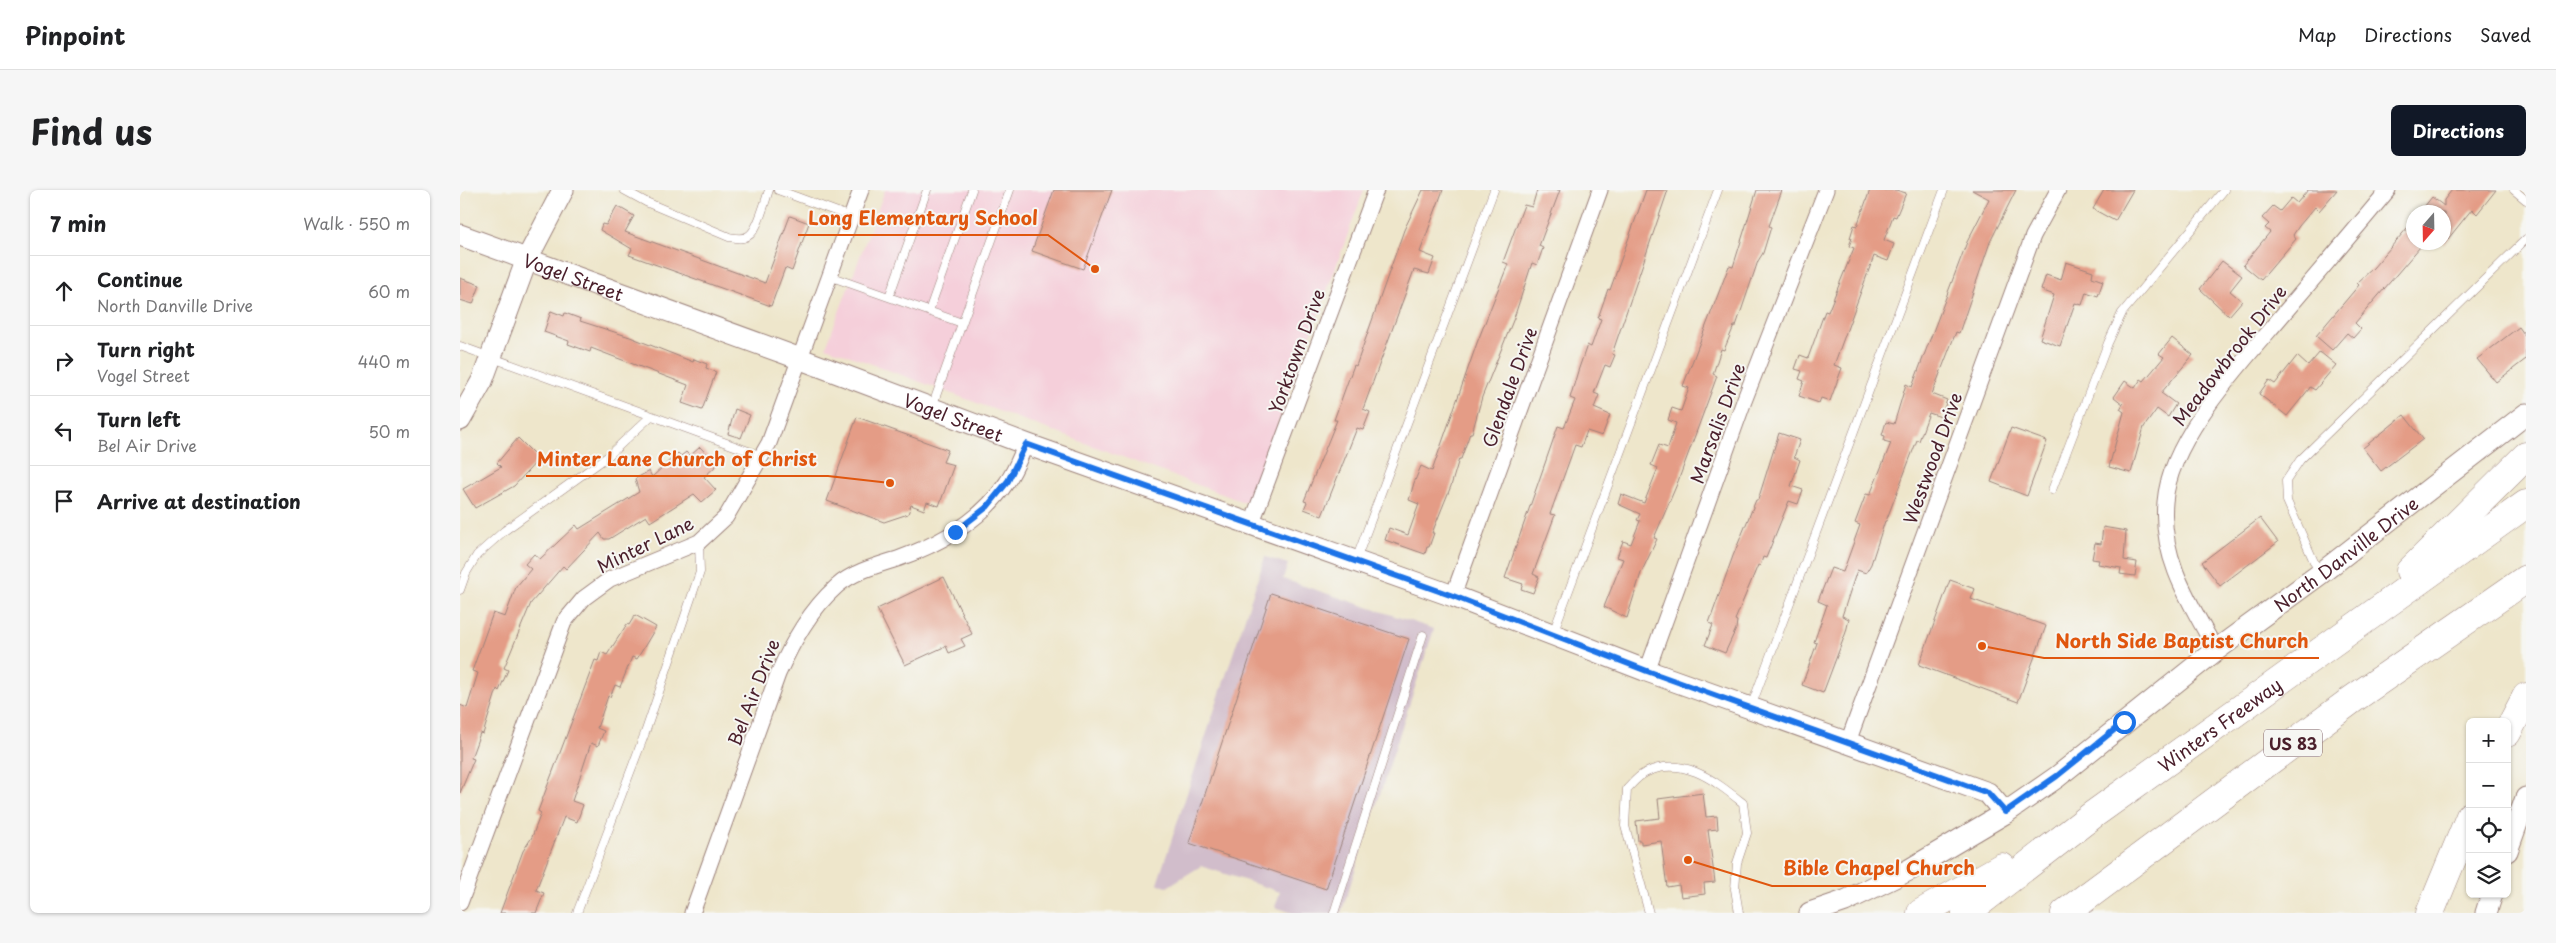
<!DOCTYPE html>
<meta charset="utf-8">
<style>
:root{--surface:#fff;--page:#f6f6f6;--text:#202124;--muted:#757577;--line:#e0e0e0;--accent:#111827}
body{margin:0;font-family:"Playpen Sans",sans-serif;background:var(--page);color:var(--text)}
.controls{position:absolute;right:15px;bottom:15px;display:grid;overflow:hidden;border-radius:8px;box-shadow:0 1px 4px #0004}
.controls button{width:45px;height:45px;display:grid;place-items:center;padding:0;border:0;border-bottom:1px solid var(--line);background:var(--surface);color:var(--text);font:25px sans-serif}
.compass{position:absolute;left:1946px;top:15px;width:45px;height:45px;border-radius:50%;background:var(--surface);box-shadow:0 1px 4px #0004;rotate:200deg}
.stop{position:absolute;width:15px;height:15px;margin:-11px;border:4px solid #1a73e8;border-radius:50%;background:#fff}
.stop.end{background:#1a73e8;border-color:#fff;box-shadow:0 1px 5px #0008}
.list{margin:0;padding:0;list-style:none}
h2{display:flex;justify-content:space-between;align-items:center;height:65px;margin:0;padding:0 20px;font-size:21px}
h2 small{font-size:16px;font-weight:400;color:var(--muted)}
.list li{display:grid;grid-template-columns:32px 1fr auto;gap:15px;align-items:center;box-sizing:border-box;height:70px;padding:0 20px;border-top:1px solid var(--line)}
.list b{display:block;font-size:19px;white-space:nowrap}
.list p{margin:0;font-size:16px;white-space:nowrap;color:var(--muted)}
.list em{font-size:16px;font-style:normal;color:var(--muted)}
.icon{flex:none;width:28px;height:28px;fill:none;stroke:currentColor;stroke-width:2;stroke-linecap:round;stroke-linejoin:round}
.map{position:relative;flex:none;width:2066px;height:723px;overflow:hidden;border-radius:8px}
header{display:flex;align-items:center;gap:30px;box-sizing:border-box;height:70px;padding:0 25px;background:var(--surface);border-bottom:1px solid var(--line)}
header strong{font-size:24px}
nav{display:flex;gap:28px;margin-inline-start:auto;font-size:18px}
.intro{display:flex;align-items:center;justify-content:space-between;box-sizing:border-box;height:120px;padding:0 30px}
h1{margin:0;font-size:35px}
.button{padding:12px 22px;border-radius:8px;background:var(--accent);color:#fff;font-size:18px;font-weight:700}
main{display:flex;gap:30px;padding:0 30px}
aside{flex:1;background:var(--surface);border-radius:8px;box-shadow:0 1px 4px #0004}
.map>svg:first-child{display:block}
</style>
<header>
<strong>Pinpoint</strong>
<nav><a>Map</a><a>Directions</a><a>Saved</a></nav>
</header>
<div class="intro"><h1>Find us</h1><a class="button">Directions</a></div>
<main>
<aside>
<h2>7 min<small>Walk · 550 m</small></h2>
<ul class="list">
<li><svg class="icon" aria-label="ahead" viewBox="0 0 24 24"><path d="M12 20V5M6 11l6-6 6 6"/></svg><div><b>Continue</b><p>North Danville Drive</p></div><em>60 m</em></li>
<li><svg class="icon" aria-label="right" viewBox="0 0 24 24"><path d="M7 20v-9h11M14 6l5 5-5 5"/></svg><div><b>Turn right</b><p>Vogel Street</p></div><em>440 m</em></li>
<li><svg class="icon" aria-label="left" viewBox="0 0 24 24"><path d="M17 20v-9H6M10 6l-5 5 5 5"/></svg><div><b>Turn left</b><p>Bel Air Drive</p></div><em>50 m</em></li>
<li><svg class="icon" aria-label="arrive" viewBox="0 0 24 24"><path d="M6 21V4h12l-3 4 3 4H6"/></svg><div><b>Arrive at destination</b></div></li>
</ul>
</aside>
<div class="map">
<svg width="2066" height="723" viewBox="0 0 2066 723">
<rect width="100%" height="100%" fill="#f6f6f2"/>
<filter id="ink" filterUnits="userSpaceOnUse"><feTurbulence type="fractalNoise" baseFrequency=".02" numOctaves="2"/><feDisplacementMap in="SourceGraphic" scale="10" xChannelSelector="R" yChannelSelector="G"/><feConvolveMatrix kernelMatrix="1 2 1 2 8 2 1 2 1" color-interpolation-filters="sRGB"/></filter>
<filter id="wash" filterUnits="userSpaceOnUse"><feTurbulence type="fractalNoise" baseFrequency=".0096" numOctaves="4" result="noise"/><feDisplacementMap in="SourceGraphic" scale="20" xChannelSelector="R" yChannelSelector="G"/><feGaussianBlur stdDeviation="1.12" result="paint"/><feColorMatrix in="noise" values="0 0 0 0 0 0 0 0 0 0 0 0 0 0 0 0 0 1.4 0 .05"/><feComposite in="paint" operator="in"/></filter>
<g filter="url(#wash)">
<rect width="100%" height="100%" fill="#eee6cb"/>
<path fill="#f5cfda" d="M425,0H904L789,314L366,157Z"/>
<path fill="#d1bdcb" d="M805,367L828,374L823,389L974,439L881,723H833L815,717L820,702L741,676L707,697L697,694Z"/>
<g id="blocks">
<path fill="#e49c86" d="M594,0H652L623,79L572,61Z
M963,0H983L960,62L975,68L969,84L954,80L903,219L910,222L903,240L897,238L862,326L844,319L847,312L844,311L877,230H874L888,191L894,175L896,176L944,40Z
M1077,0H1100L1079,56L1083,58L1077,75L1072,73L1054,128L1022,207L1012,243H1010L1001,269H999L991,296L972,343H974L969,357H967L965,364L925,350L929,338L948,345L959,314L949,310L954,293L961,276L972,281L1017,153L1048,74L1043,72L1064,15L1072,17Z
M1186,0H1208L1152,164L1155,165L1150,177L1145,175L1134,203L1139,205L1134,218L1150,225L1142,246L1127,241L1121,257L1115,255L1090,324L1095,325L1073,384L1079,387L1073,403L1061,399L1063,394L1045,388L1098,236L1104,238L1115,210L1110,208L1118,181L1127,155L1131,157L1141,129L1138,128L1148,99L1150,100Z
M1297,0H1322L1309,36L1311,37L1303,63L1298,71L1276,136H1274L1264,160L1261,159L1253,184L1257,186L1253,197L1217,294L1194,348L1197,349L1181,383L1167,428L1144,417L1163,369L1157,367L1163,351L1171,354L1180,331L1177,330L1180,324L1158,314L1161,304L1184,313L1198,278L1191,275L1199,255L1208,258L1216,233L1208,230L1212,218L1221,221L1229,198L1223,196L1269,76L1273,77Z
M1410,0H1436L1446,3L1436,27L1433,26L1424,50L1434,54L1428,71L1414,66L1374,175L1382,178L1370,211L1361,208L1359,213L1339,206L1344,191L1339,189L1342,181L1335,179L1340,165L1348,168L1365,121L1368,122L1394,58L1389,56L1392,48H1390L1394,35L1397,36Z
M1512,0H1556L1530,52L1499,143L1496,142L1472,204L1487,210L1481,227L1469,223L1459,251L1457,250L1426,331H1425L1411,374L1406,383L1397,380L1382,426L1389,429L1386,442L1363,503L1342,495L1357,453L1354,452L1367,415L1358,411L1371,378L1383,382L1400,335L1395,333L1406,304L1410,305L1431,253L1424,251L1425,246L1422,245L1426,232L1434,234L1446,194L1452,197L1507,52L1528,11L1529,9Z
M1644,0H1673L1655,31L1633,19Z
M1848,0H1877L1859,21L1855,17L1839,36L1833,45L1836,49L1801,90L1783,75L1810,42L1805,38L1809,34L1802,28L1813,16L1820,21L1831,8L1837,13Z
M1992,0H2036L2017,24L2012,19L1984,54V22H1960L1972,7L1984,16V10Z
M157,16L174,26L165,42L305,93L330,26L349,33L332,81L325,78L311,116L169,65L172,59L140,40L142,34L146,35Z
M1954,30V52L1960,57L1895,133L1901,139L1893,148L1887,143L1872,160L1856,146L1899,95L1897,93L1913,78Z
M1762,71L1782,86L1770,101L1782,111L1769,126L1740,99Z
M1606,72L1633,81L1632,87L1643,91L1638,106L1626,102L1622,115L1615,113L1600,156L1580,149L1594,105L1581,100L1586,85L1601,90Z
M0,88L20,95L13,114L0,110Z
M91,121L104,126L105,123L121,129L120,131L170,147L233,172L234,169L247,174L246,178L256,182L242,220L222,213L228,195L131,158L130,162L108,154L109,151L84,142Z
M2059,137L2066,147V169L2036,192L2017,169Z
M1712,148L1733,165L1701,203L1716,214L1708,227L1697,219L1684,237L1671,283L1649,277L1664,222L1660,219L1663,214L1654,207L1665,191L1675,198L1681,189L1684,191L1704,167L1699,164Z
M1860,162L1876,175L1855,200L1850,197L1849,199L1827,226L1799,204L1809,190L1815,194L1837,166L1848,176Z
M275,219L290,225L281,248L268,244Z
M1944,225L1963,249L1921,281L1903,258Z
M397,227L488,260L483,272L494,275L479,316L467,312L464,320L451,315L448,324L424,332L367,311Z
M1551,238L1587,251L1567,306L1531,292Z
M1319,243L1340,250L1334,267L1340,270L1331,296L1343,300L1338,314L1329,311L1306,368L1303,367L1300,376L1298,375L1275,430L1277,431L1276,439L1265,463L1245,455L1253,435L1249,433L1273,366L1296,310H1298Z
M58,248L79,269L54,296L15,318L3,299L41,277L37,273Z
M240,257L257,275L244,287L256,300L242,312L234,304L190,332L186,326L149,349H144L140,343L106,379L103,376L71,413L44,478L48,480L39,501L37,499L23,544L20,543L11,568L14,569L0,603V515L7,518L18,483L12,481L33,423L45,427L56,397L71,379L65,374L74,364L80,369L116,335L119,339L179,302L175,289L189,281L192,287L218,263L221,266L226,262L230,266Z
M1800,328L1818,352L1760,396L1742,372Z
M1643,337L1666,341L1664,370L1677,372L1675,386L1660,384L1661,378L1638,374L1639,370L1632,369L1635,353L1641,354Z
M484,387L512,444L501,449L505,456L489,463L486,456L445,475L417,419Z
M1490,390L1515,399L1511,409L1586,436L1558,512L1459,475Z
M811,403L949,449L866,699L729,653Z
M175,425L196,437L177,469L172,467L160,497L155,495L150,507L148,506L137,538L144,541L138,556L131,553L112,611L123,615L117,632L104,627L76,700L84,703L76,723H40L63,661L72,647L81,623L78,621L135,470L138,471L141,462L147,465L167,434L169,435Z
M1243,603L1246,627L1257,626L1258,639L1248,640L1255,692L1244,693L1245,704L1221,707L1219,695L1207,697L1201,651L1181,654V651H1178L1176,631L1200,628L1198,609Z"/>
</g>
</g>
<g filter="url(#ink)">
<use href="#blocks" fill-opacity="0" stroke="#9c827b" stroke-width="1"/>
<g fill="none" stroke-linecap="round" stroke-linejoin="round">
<g stroke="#9c827b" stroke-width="9">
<path id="lane" d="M164,0L186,12L269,47C275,48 282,50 288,46C298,41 305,11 309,0
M318,0L391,27
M2054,0L2066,10
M369,86L502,133
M429,107L467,0
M469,121L512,0
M0,156L302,266
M472,217L550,0
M1592,300L1648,153L1662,123L1764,0
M896,370L1034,0
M1859,383L1827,311L1826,291L1840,270L2066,49
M0,400L6,383L17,365L44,341L147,267L191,226
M1093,443L1258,0
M1291,517L1484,0
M117,723L185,543L240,382L239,352
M874,723L963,445
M1189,723L1165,636L1167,599C1172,594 1178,586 1185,583C1222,564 1255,591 1283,613L1287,643L1277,673L1275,699L1279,723"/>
</g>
<g stroke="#9c827b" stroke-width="17">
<path id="street" d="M791,335L916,0
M993,406L1140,0
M1756,460C1730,413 1700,368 1705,312C1710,247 1784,171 1825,122C1860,81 1894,41 1928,0
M1187,481L1284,211L1366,0
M1388,552L1573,46L1598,0
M0,713L104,432L124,408L150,389L239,352L266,327L309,253L401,0
M232,723L318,484C333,451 350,420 377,396C394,381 419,375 440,368C482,353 522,330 547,292C555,281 560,267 566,254"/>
</g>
<g stroke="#9c827b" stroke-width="23">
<g id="secondary">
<path id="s1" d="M0,45L338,168L566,254L993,406L1187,481L1528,603L1545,623"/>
<path d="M0,230L22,191L67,69L103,0"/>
<path d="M2047,661L2066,608"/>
<path id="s2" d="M1350,723L1385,711L1449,680L1545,623L1597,587L1756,460L1860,384L2066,224"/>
<path d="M2026,723L2032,704"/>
</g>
</g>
<g stroke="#9c827b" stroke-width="29">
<g id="highway">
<path d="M1950,381L2066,266"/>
<path d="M2047,543L2066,507"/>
<path d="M1461,723L1542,677"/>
<path id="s3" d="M1506,723L1634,624L2066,314"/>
<path d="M1605,723L1893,509L2066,389"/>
<path d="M1970,723L2010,626"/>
</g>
</g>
<use href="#lane" stroke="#fff" stroke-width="8"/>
<use href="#street" stroke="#fff" stroke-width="15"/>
<use href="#secondary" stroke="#fff" stroke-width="21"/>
<use href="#highway" stroke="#fff" stroke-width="28"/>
</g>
</g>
<g fill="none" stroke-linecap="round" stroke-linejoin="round" filter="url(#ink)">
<path stroke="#1a73e8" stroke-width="6" d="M495,342L527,317L548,291L566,254L993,406L1187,481L1528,603L1545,622L1597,586L1664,532"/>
</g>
<g text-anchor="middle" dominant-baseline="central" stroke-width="4" stroke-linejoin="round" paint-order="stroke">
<rect fill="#f6f6f2" stroke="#7e6067" stroke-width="1" x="1804" y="539.5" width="58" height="27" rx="4"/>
<g font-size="16" font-weight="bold" fill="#4a1f2b">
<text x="1833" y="553">US 83</text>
</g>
<g font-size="18" fill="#4a1f2b" stroke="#f6f6f2">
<text stroke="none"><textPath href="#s1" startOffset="121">Vogel Street</textPath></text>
<text transform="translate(836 161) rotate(-70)">Yorktown Drive</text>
<text transform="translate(1769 165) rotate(-52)">Meadowbrook Drive</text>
<text transform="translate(1049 197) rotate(-70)">Glendale Drive</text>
<text stroke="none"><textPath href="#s1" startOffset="526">Vogel Street</textPath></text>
<text transform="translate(1257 233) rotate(-70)">Marsalis Drive</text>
<text transform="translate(1472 268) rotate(-70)">Westwood Drive</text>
<text transform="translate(185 354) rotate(-26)">Minter Lane</text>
<text stroke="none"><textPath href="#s2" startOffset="648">North Danville Drive</textPath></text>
<text transform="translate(293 502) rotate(-69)">Bel Air Drive</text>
<text stroke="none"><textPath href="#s3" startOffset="316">Winters Freeway</textPath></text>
</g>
</g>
<path fill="none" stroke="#e0560e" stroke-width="2" d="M635 79L588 45H338M430 293L368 286H66M1522 456L1584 468H1859M1228 670L1312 696H1526"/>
<g fill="#e0560e" stroke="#f6f6f2" stroke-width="2">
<circle cx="635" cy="79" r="5"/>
<circle cx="430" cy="293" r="5"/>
<circle cx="1522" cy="456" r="5"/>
<circle cx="1228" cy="670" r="5"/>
</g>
<g font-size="19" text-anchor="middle" font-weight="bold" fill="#e0560e" stroke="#f6f6f2" stroke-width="4" stroke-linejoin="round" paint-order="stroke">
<text x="463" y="35">Long Elementary School</text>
<text x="217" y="276">Minter Lane Church of Christ</text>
<text x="1722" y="458">North Side Baptist Church</text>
<text x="1419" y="685">Bible Chapel Church</text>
</g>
</svg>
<div class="controls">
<button>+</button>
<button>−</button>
<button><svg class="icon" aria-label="locate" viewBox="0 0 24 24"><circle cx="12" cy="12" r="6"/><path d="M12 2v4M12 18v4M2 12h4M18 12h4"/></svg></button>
<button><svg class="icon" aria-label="layers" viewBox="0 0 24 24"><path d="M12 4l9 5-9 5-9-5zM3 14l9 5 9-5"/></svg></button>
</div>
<svg class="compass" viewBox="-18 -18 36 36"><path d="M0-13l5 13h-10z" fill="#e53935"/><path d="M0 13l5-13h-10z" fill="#757577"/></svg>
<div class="stop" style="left:1664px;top:532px"></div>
<div class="stop end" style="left:495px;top:342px"></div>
</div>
</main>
